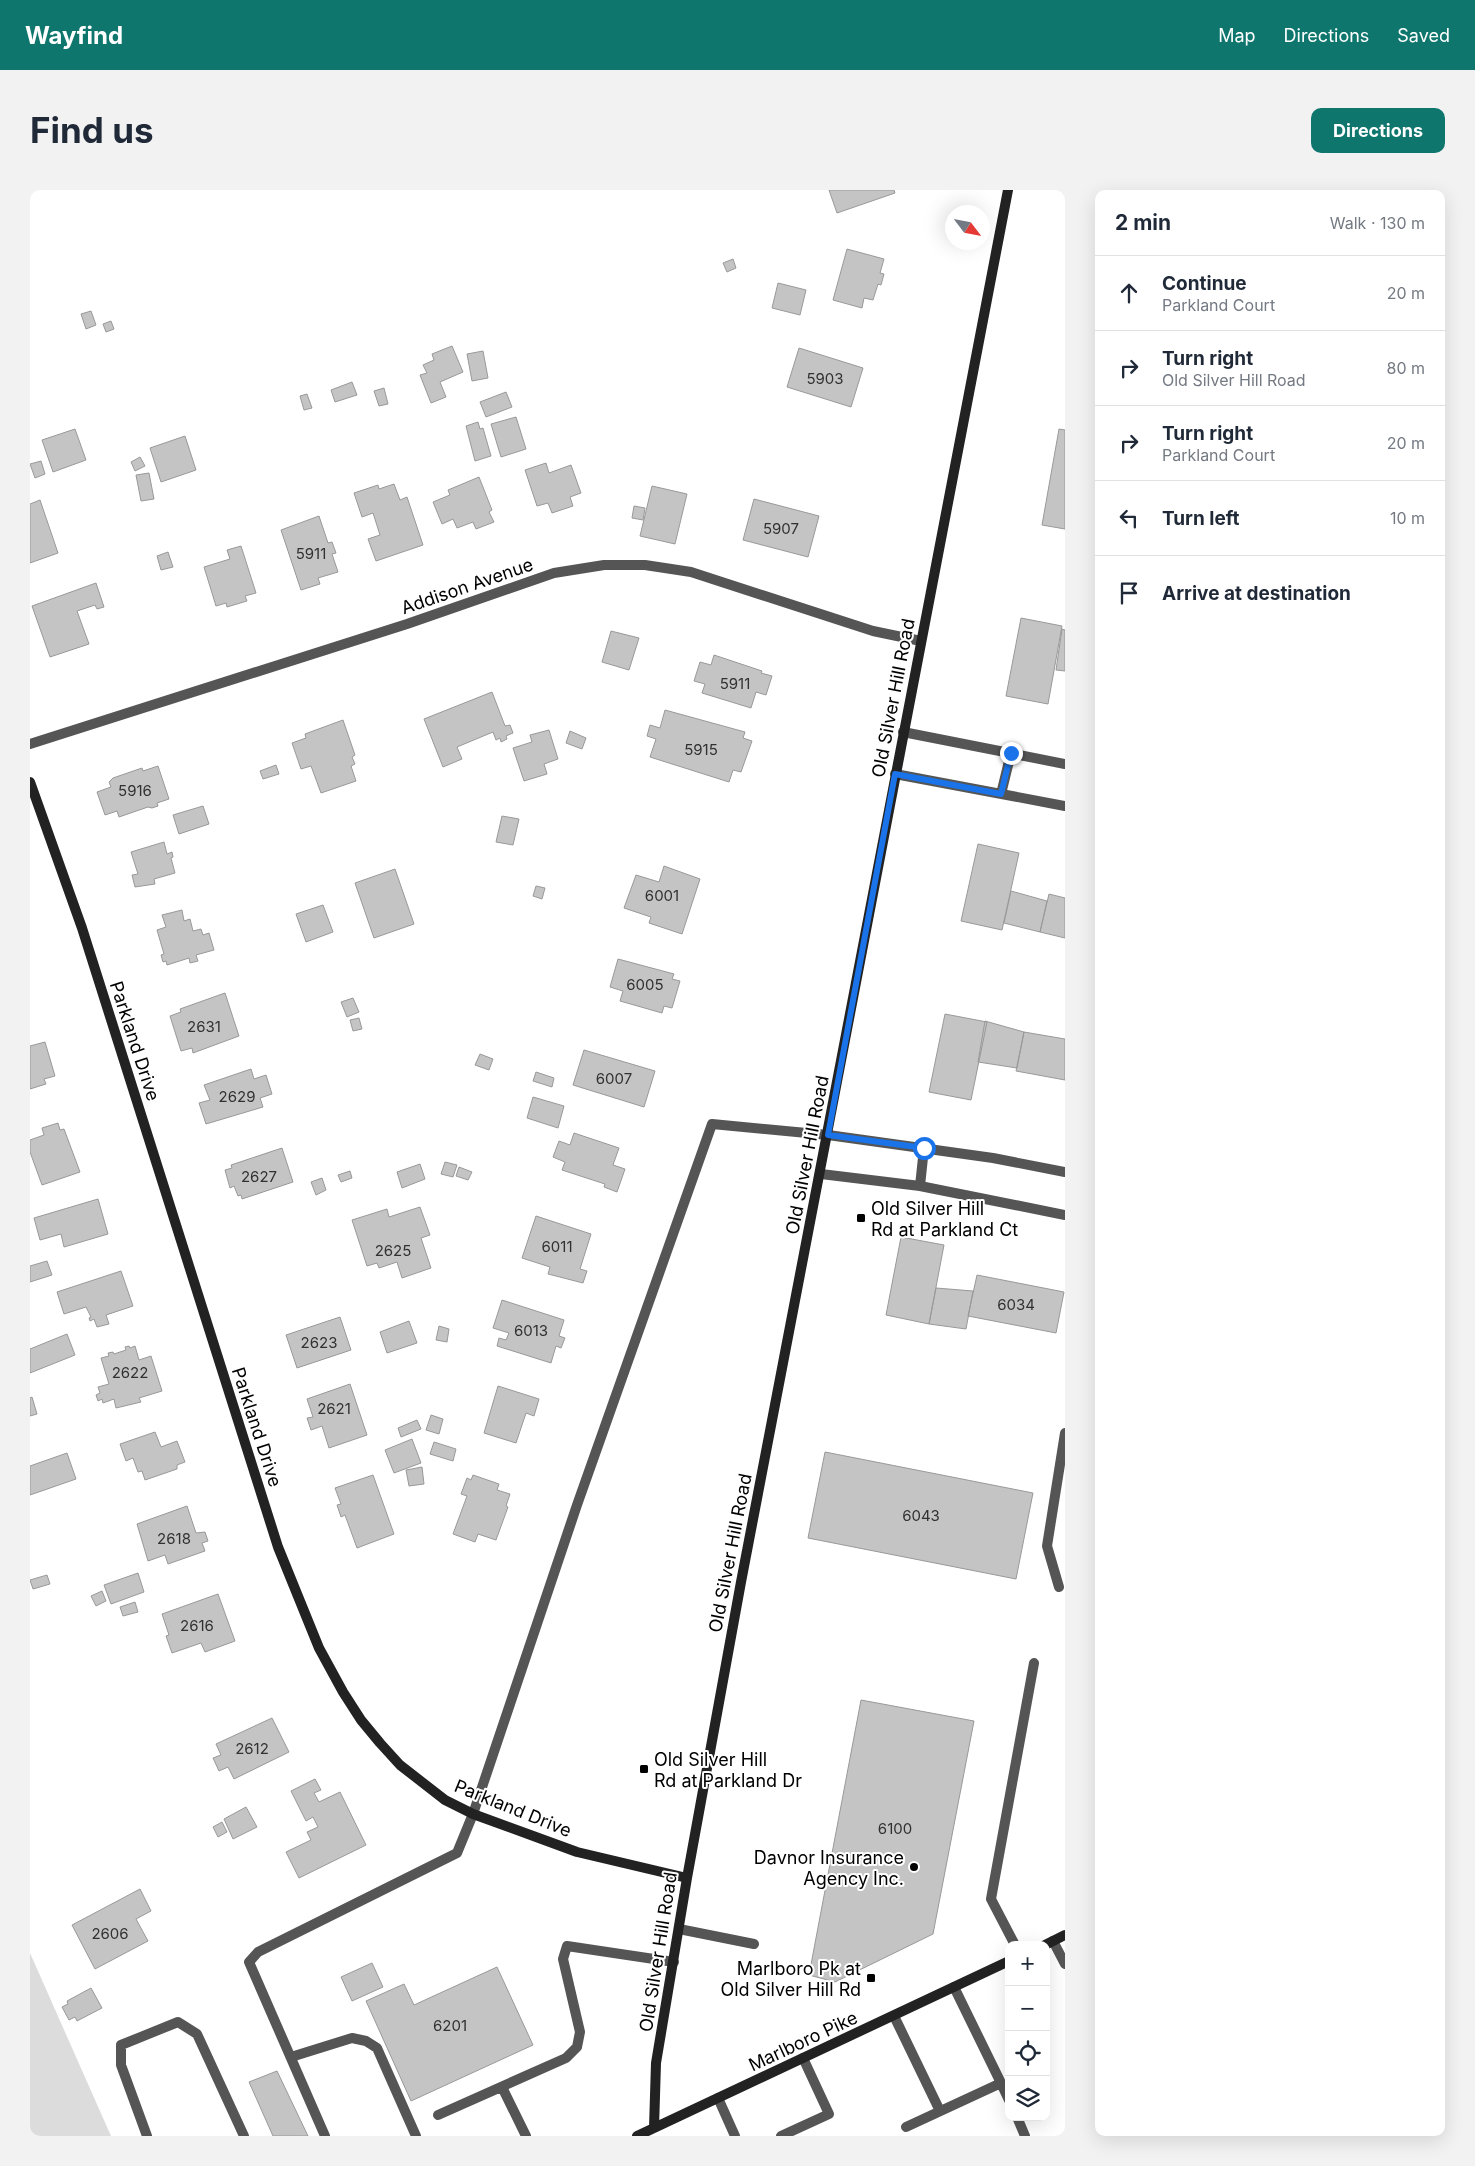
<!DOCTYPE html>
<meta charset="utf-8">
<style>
:root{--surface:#fff;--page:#f2f2f3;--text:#1f2937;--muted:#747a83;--line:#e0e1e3;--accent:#0f766e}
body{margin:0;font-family:Inter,sans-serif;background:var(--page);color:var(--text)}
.controls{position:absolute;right:15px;bottom:15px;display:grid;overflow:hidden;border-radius:10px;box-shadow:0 5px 20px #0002}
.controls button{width:45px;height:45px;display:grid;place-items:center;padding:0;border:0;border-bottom:1px solid var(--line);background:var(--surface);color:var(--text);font:25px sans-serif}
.compass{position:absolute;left:915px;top:15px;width:45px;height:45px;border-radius:50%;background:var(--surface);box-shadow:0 5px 20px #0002;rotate:122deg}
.stop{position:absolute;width:15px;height:15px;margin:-11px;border:4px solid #1a73e8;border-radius:50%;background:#fff}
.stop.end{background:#1a73e8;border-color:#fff;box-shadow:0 1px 5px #0008}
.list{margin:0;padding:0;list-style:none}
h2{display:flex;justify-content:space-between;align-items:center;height:65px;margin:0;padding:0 20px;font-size:21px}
h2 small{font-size:16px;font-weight:400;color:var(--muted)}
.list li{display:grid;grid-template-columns:32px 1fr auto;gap:15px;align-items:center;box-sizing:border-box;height:75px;padding:0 20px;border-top:1px solid var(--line)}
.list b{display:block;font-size:19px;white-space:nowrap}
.list p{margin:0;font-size:16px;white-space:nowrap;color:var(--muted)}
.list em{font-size:16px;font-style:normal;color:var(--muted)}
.icon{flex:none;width:28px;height:28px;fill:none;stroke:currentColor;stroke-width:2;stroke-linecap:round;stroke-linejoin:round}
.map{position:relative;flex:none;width:1035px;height:1946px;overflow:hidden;border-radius:10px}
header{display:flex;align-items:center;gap:30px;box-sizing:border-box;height:70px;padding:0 25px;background:var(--accent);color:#fff}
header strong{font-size:24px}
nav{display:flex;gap:28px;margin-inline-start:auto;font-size:18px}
.intro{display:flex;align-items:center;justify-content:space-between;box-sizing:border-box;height:120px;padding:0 30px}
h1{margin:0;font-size:35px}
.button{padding:12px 22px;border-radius:10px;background:var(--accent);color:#fff;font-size:18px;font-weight:700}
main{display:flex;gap:30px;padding:0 30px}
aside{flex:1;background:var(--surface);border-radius:10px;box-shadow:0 5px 20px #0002}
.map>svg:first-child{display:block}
</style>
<header>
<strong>Wayfind</strong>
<nav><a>Map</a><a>Directions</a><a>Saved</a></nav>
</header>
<div class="intro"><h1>Find us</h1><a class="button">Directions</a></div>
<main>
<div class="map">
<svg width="1035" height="1946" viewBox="0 0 1035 1946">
<rect width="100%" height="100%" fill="#fff"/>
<path fill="#dcdcdc" d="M0,1763L81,1946H0Z"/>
<path fill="#c4c4c4" stroke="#999" d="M799,0H864L865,3L807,23Z
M817,59L854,69L850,83L854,84L851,95L848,94L843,110L834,108L832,118L803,110Z
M703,69L706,78L697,82L693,73Z
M748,93L776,100L770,125L742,118Z
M61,121L66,135L56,139L51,124Z
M81,131L84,139L76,142L73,134Z
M422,156L433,182L410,192L416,207L401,213L390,185L397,183L393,175L404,170L402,164Z
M769,158L833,178L821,217L757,197Z
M453,161L458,188L442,191L437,164Z
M322,192L327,205L305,212L301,200Z
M354,198L358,214L349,216L344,201Z
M476,202L482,217L456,227L450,212Z
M277,204L282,218L274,220L270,206Z
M486,227L496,259L471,267L461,234Z
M448,232L450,239L453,238L461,266L445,271L436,236Z
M45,239L56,270L23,282L12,250Z
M1029,239L1035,240V339L1012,335Z
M155,246L166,280L131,292L120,258Z
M110,267L115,276L105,281L101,272Z
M11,271L15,284L5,288L0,274Z
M516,273L519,283L541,275L551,303L540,307L543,316L522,323L518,313L507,316L495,280Z
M119,283L124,309L111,311L106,285Z
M449,287L462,320L459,322L464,332L446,339L443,332L427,338L423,329L412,334L403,312L420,305L418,300Z
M364,294L370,310L377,307L393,355L346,371L338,349L350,345L343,323L332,327L324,303L348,295L349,299Z
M622,296L657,304L645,354L610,346Z
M724,309L789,326L778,367L713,350Z
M10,310L28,363L0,373V314Z
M604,316L615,318L613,330L602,328Z
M289,326L298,353L302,352L306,363L302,364L308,382L288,388L290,394L271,400L251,340Z
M211,356L226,403L215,406L217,411L197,417L196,413L186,416L174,377L200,369L197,360Z
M138,362L143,377L131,380L127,366Z
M66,393L74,417L67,419L65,415L47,421L59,454L20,467L2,416Z
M991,428L1032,436L1018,514L976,506Z
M1032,439L1035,440V481L1026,480Z
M581,441L609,448L599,480L572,472Z
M684,465L732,481L731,483L742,486L736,505L726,502L721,518L672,503L675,494L664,491L670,472L681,475Z
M462,502L475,536L480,535L483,543L476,546L477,549L471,552L470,548L466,550L463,542L427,557L432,569L413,577L394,529Z
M635,520L715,542L713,548L722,551L711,582L703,580L699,592L620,567L626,549L617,546L620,535L630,538Z
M313,530L325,565L322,567L325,574L321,576L326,591L291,603L281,576L271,579L262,553L276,548L275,544Z
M519,540L528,569L514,574L517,584L494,591L483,558L502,552L500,545Z
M540,541L556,548L552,559L536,553Z
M246,575L249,584L233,589L230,581Z
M128,576L139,609L127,613L128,616L122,618L118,617L89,627L87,621L75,625L67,602L81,597L79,592L83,588L112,578L113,581Z
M173,616L179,634L149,644L143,625Z
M472,626L489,629L483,655L466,652Z
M134,652L137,664L142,662L143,667L141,668L145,683L124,689L125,694L105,697L102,685L108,684L101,662Z
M948,654L989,663L972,740L931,731Z
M634,676L670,689L652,744L619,733L621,727L594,718L606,685L629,692Z
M365,679L384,734L344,748L325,693Z
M506,696L515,698L512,709L503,706Z
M981,701L1017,711L1010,742L974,733Z
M1019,704L1035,708V748L1010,742Z
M293,715L303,742L276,752L266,724Z
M152,720L154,731L160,729L163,741L171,739L173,745L179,743L184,760L166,765L168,771L160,773L159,768L137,775L136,771L133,772L131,765L134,764L127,740L136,737L132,725Z
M588,769L644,784L642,789L650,791L642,818L634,816L632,823L590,811L593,801L580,797Z
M195,803L209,846L163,863L162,858L151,861L140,826L151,822L150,819Z
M323,808L329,822L317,827L311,812Z
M915,824L957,832L941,910L899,902Z
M329,828L332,839L323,841L320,830Z
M955,831L994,842L987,878L948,872Z
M994,842L1035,849V890L986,881Z
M15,852L25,886L14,889L16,894L0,899V856Z
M554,860L625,881L614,917L543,895Z
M450,864L463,869L459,880L445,875Z
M221,879L224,889L236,885L242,904L230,908L233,917L176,934L169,913L180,910L174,895Z
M506,882L524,888L522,897L503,891Z
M503,907L534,916L528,938L497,928Z
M28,933L30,940L34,939L50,982L12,995L0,962V950L14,945L12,938Z
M544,943L589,958L583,975L595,979L587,1002L574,997L575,994L532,980L535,972L523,967L529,951L540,955Z
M252,958L263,992L212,1009L211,1005L208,1006L204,996L200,998L195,980L202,978L201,975Z
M415,972L427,975L423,987L411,984Z
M390,974L395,989L372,998L367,982Z
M429,977L442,982L438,990L426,986Z
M320,981L322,988L311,992L308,985Z
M292,988L296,1000L286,1005L281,992Z
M68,1009L78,1044L34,1057L31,1044L10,1050L4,1028Z
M390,1017L400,1045L391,1048L401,1078L372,1088L367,1072L349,1078L347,1073L337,1076L322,1030L357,1019L359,1027Z
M506,1026L561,1044L550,1079L557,1081L553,1093L518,1084L520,1077L492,1068Z
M871,1047L914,1055L899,1134L856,1125Z
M17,1071L22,1085L0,1092V1076Z
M91,1081L103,1116L76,1125L79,1134L67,1137L64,1129L60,1131L59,1128L61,1127L56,1117L34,1124L27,1102Z
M947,1085L1034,1102L1026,1143L938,1126Z
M906,1098L943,1101L936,1139L899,1134Z
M472,1110L534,1130L529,1146L535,1148L531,1158L526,1156L521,1173L467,1156L469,1148L476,1150L479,1143L463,1138Z
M310,1127L321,1160L267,1178L256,1145Z
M379,1131L387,1153L357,1163L350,1142Z
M409,1136L419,1139L417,1152L406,1150Z
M37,1144L45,1165L0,1183V1159Z
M99,1156L100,1158L105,1156L109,1170L121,1166L132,1201L109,1208L111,1212L86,1218L84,1209L73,1213L72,1209L68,1211L66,1205L70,1203L68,1197L79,1194L71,1168L79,1166L78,1163L83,1162L84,1164L96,1160L95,1157Z
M320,1194L337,1245L299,1258L292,1236L281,1240L277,1228L283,1227L277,1209Z
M468,1196L509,1209L504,1226L496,1223L486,1253L454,1243Z
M2,1207L7,1224L0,1226V1208Z
M401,1225L413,1229L409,1244L396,1240Z
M387,1230L391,1239L371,1247L368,1238Z
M125,1242L131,1257L147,1251L155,1272L147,1275V1279L115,1290L112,1281L108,1282L103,1268L96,1271L90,1254Z
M382,1249L391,1273L364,1283L355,1260Z
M404,1252L426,1259L423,1271L400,1264Z
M795,1262L1003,1303L986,1389L778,1348Z
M37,1263L46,1289L0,1305V1276Z
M392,1277L394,1294L379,1296L376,1280Z
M343,1285L364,1344L327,1358L315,1325L311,1327L307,1315L311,1314L305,1298Z
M443,1285L469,1294L467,1300L480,1304L476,1316L478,1317L466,1350L448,1344L445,1352L423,1344L437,1306L431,1304L437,1288L441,1290Z
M157,1316L166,1343L175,1342L178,1351L172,1353L175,1361L138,1374L135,1365L118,1371L107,1334Z
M108,1383L114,1402L81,1414L74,1395Z
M17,1385L20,1394L3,1399L0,1390Z
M72,1401L76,1411L66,1416L61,1406Z
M188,1404L205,1451L175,1462L171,1453L142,1463L136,1446L139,1445L132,1424Z
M105,1412L108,1422L93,1426L90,1417Z
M831,1510L944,1531L903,1744L805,1792L779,1785Z
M242,1528L259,1562L204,1589L198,1577L189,1581L183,1568L191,1565L186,1554Z
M285,1589L291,1600L284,1603L289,1612L310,1602L336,1655L269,1688L256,1662L281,1650L277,1642L288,1637L283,1627L276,1631L261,1601Z
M216,1617L227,1637L203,1649L194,1629Z
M192,1632L197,1642L188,1647L183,1637Z
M110,1699L121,1721L106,1729L118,1751L65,1779L42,1735Z
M342,1773L353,1797L322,1811L311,1787Z
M467,1777L503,1855L381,1911L336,1811L374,1794L384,1815Z
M61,1798L72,1818L47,1831L45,1827L39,1830L32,1817L38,1814L37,1811Z
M247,1881L278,1946H243L219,1892Z"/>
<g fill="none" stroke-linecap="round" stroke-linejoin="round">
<path stroke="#555" stroke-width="10" d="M1029,1397L1017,1356L1035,1243
M649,1739L724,1754
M1023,1751L1035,1774
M985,1755L961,1709L1004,1473
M924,1797L971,1893
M864,1826L910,1921
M261,1867L322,1848L336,1851L347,1858L386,1946
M472,1897L496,1946
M688,1908L705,1946
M408,1925L536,1868L547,1857L550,1842L533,1769L537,1756L644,1772
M987,1927L995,1946
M876,1937L971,1893L979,1910
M117,1946L91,1875V1855L148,1832L167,1844L214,1946
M295,1946L219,1772L228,1762L427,1663L443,1624L547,1315L682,934L798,945
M751,1946L799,1924L773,1868"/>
<path stroke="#555" stroke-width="10" d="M873,542L1035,574
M0,554L377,434L524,383L574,375H615L661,382L843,441L891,451
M865,584L1035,616
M971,604L981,563
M798,945L963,968L1035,982
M791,984L890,996L1035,1025
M890,996L894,958"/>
<path stroke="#222" stroke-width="10" d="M0,592L52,738L248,1357L289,1458L313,1502L331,1530L350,1553L370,1575L415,1610L443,1624L547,1662L657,1688
M1015,1755L1035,1745
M624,1938L626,1873L657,1688L711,1392L978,0
M607,1946L979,1771"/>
</g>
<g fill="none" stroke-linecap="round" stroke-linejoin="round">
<path stroke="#1a73e8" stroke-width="6" d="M894,958L798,945L865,584L971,604L981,563"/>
</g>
<g fill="#000" stroke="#fff" stroke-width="2">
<rect x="826" y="1023" width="10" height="10" rx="2.5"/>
<rect x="609" y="1574" width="10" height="10" rx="2.5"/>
<circle cx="884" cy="1677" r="5"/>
<rect x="836" y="1783" width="10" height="10" rx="2.5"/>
</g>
<g text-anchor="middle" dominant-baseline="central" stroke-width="4" stroke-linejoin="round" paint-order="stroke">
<g font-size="15" fill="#313131">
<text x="795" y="188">5903</text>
<text x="751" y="338">5907</text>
<text x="281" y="363">5911</text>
<text x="705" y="493">5911</text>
<text x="671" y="559">5915</text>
<text x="105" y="600">5916</text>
<text x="632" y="705">6001</text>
<text x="615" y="794">6005</text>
<text x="174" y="836">2631</text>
<text x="584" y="888">6007</text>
<text x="207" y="906">2629</text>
<text x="229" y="986">2627</text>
<text x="527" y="1056">6011</text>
<text x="363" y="1060">2625</text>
<text x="986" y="1114">6034</text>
<text x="501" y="1140">6013</text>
<text x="289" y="1152">2623</text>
<text x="100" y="1182">2622</text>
<text x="304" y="1218">2621</text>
<text x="891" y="1325">6043</text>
<text x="144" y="1348">2618</text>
<text x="167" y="1435">2616</text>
<text x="222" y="1558">2612</text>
<text x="865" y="1638">6100</text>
<text x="80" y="1743">2606</text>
<text x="420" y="1835">6201</text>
</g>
<g font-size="18" fill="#000" stroke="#fff">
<text transform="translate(437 396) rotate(-19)">Addison Avenue</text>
<text transform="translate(863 508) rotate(-79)">Old Silver Hill Road</text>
<text transform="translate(105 851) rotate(72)">Parkland Drive</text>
<text transform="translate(777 965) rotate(-79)">Old Silver Hill Road</text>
<text transform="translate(227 1237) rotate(72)">Parkland Drive</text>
<text transform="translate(700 1363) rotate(-79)">Old Silver Hill Road</text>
<text transform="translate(483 1618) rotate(22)">Parkland Drive</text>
<text transform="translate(628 1762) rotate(-81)">Old Silver Hill Road</text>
<text transform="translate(773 1851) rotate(-25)">Marlboro Pike</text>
</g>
<g font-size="18" fill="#000" stroke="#fff" text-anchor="start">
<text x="841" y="1018">Old Silver Hill<tspan x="841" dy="21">Rd at Parkland Ct</tspan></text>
<text x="624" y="1569">Old Silver Hill<tspan x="624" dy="21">Rd at Parkland Dr</tspan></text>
<text x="874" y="1667" text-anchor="end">Davnor Insurance<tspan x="874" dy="21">Agency Inc.</tspan></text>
<text x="831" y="1778" text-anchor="end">Marlboro Pk at<tspan x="831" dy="21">Old Silver Hill Rd</tspan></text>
</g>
</g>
</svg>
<div class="controls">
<button>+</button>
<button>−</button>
<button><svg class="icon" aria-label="locate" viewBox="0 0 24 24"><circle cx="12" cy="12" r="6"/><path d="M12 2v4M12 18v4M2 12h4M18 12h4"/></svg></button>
<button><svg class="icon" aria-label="layers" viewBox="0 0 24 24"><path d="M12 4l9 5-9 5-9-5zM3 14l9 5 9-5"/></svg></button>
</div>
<svg class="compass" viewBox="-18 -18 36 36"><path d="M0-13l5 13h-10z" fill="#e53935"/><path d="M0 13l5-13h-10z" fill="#747a83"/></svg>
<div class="stop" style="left:894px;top:958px"></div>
<div class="stop end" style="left:981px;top:563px"></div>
</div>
<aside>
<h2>2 min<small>Walk · 130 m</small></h2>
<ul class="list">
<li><svg class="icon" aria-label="ahead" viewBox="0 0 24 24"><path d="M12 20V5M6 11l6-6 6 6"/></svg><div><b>Continue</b><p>Parkland Court</p></div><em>20 m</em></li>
<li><svg class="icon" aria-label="right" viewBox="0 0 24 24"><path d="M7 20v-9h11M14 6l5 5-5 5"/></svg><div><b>Turn right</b><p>Old Silver Hill Road</p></div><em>80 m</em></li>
<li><svg class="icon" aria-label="right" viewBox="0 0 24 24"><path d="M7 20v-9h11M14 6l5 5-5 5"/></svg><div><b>Turn right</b><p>Parkland Court</p></div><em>20 m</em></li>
<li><svg class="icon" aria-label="left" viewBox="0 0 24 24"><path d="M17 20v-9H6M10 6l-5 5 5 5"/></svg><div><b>Turn left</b></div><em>10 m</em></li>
<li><svg class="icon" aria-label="arrive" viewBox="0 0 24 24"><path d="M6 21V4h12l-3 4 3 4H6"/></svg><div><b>Arrive at destination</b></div></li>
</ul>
</aside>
</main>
